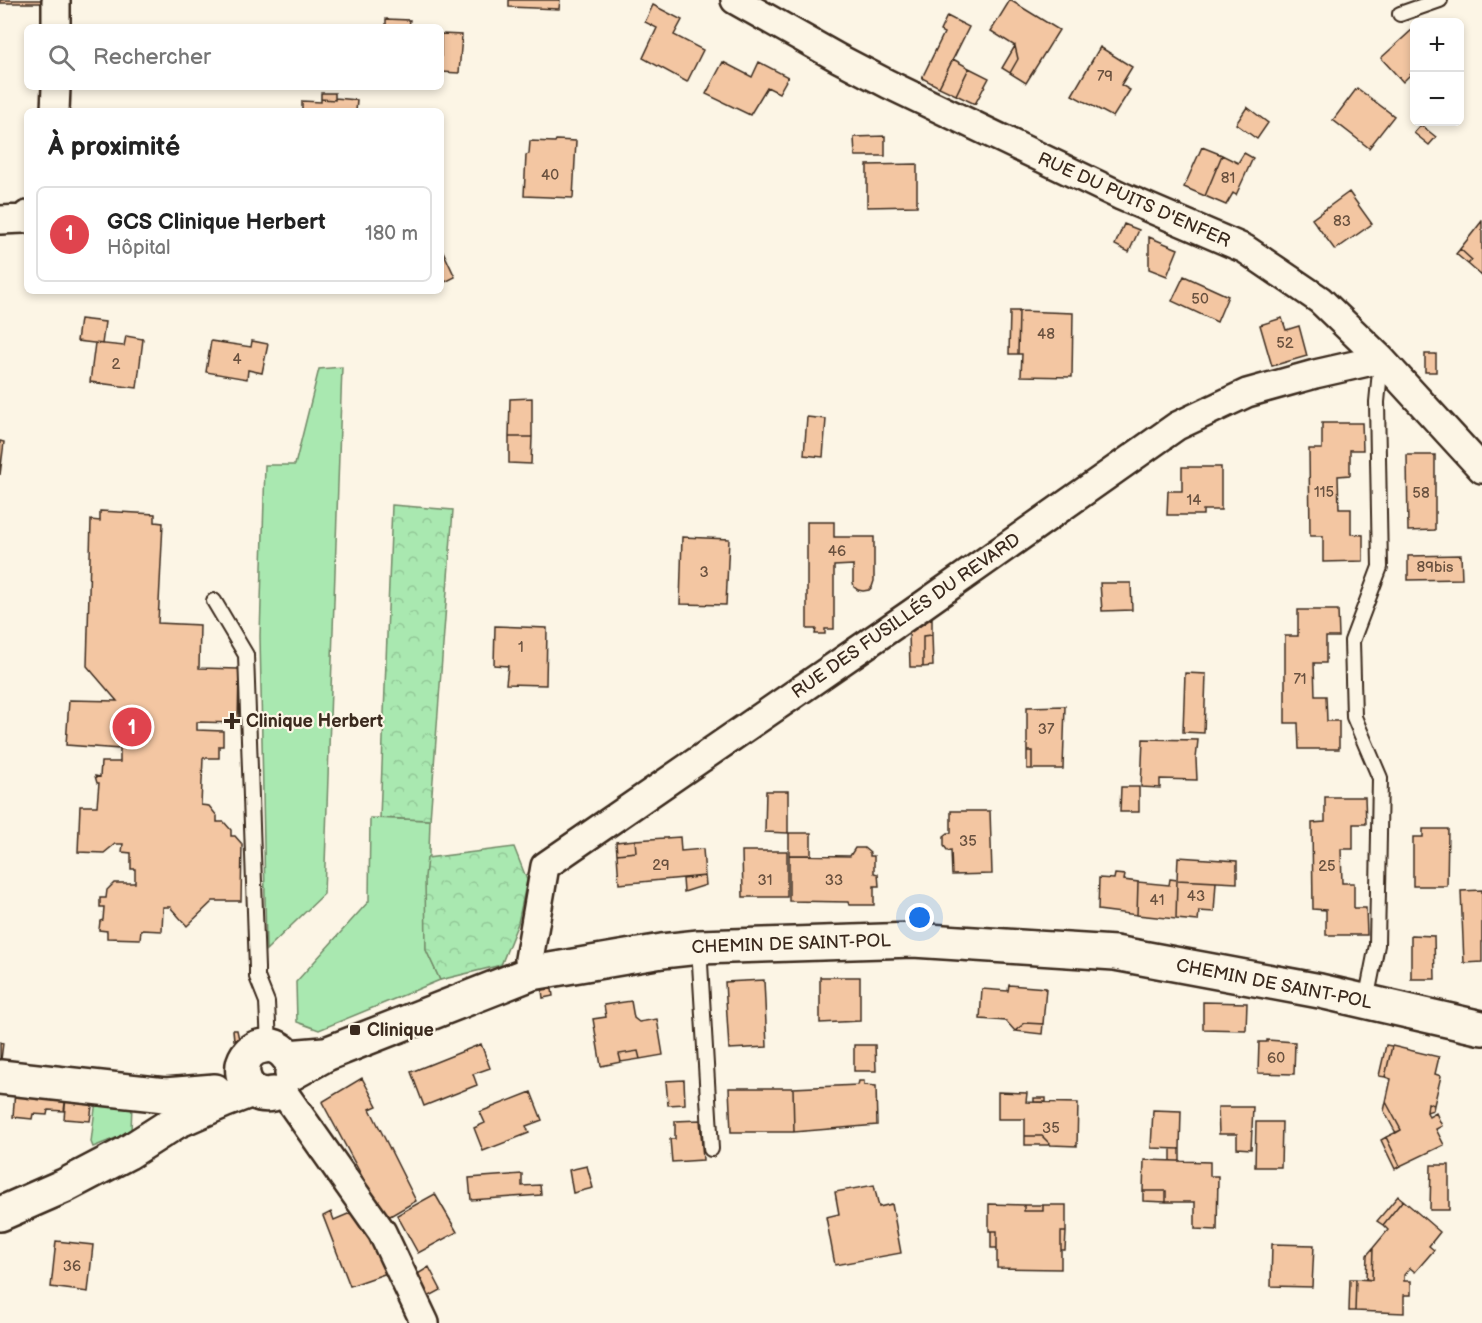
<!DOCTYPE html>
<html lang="fr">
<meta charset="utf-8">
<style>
:root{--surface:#fff;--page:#f2f2f2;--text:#222;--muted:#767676;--line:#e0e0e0;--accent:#d93025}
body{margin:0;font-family:"Balsamiq Sans",sans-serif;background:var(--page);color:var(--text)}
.controls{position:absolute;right:18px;top:18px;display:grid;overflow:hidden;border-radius:9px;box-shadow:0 3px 9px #0003}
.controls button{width:54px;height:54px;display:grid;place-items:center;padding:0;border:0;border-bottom:2px solid var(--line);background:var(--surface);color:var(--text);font:30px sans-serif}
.you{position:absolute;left:920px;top:918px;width:21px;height:21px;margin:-15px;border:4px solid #fff;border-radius:50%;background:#1a73e8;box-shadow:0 0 0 9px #1a73e833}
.badge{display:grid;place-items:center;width:39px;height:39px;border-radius:50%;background:var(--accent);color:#fff;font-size:20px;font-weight:700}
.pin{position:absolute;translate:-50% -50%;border:3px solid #fff;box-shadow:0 2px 6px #0006}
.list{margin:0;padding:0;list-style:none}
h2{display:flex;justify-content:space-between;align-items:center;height:78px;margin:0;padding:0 24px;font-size:26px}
h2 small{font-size:20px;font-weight:400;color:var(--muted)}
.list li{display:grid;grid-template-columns:39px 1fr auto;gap:18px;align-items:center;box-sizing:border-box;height:96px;margin:0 12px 12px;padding:0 12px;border:2px solid var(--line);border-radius:9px}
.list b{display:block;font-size:22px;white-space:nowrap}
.list p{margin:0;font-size:20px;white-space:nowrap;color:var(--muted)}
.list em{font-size:20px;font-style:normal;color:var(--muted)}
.icon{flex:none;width:33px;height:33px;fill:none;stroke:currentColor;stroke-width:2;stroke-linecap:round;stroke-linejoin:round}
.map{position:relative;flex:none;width:1482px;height:1323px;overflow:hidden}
.search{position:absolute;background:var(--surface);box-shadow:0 3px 9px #0003;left:24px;top:24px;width:420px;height:66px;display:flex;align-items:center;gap:15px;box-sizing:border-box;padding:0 21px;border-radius:9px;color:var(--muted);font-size:22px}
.panel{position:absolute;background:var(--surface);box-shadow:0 3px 9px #0003;left:24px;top:108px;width:420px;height:186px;border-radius:9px}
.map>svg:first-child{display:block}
</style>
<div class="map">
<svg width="1482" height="1323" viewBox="0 0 1482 1323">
<defs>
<pattern id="forest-crowns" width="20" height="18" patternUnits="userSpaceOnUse" patternTransform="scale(1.5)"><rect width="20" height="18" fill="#a9e8b0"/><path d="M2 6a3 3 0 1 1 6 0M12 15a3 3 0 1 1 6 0" fill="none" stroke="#92c797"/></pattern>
</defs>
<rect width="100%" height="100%" fill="#fcf5e5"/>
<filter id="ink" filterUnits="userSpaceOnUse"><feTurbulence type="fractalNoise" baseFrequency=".0167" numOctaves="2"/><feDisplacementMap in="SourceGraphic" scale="12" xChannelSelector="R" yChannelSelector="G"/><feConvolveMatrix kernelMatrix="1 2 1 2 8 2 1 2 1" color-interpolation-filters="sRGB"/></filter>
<g filter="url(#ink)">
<path fill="#a9e8b0" stroke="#728967" stroke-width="1.5" d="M342,367L324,894L266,950L260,636L265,465H295L319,369Z
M370,818L430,820L426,949L440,980L319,1030L297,1022L296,982L369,901Z
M96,1100L132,1104L131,1132L93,1147L91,1142Z"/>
<path fill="url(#forest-crowns)" stroke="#728967" stroke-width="1.5" d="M392,505L453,510L430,820L380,818Z
M514,847L527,880L518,923L501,965L440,980L426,950L425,877L427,858Z"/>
<path fill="#f3c6a2" stroke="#3b2a1e" stroke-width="1.5" d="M0,0H42V3H0Z
M509,0H560L559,9L509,7Z
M1010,0L1059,30L1026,83L1010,73L1018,59L1015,46L991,31Z
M653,5L682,20L674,35L703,50L687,82L643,58L657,28L645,22Z
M947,16L969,27L939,87L922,78L944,33L940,31Z
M386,19L410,20L409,27H386Z
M1413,29L1414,31L1413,32L1414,34V71L1403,82L1381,58Z
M441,34L462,35L459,73L441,72Z
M1015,46L1018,59L1010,73L1002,68Z
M1100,47L1132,67L1121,85L1130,90L1113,117L1072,95Z
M953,59L969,68L956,95L939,87Z
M723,62L752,77L759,62L788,77L779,93L767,87L750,115L706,94Z
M969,68L989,78L975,104L956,95Z
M1357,88L1394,116L1369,148L1333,120Z
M321,93H335V100L321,99Z
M335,98L357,100L356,111H302V101L321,102V99L335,100Z
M1247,107L1268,123L1257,139L1236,124Z
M1421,125L1436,137L1429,145L1414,133Z
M885,136V156H855L854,137Z
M556,140L576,141L573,198L524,196L526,155L529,154L530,141L555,142Z
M1202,147L1222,155L1205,196L1184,187Z
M1244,153L1253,158L1236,195L1233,193L1226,205L1205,196L1222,155L1238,163Z
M917,164V206L867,207V165Z
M1349,192L1372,224L1335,250L1312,219Z
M1482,221V276L1468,264L1472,260L1460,249Z
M1124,224L1139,230L1129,252L1115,245Z
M1149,237L1178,249L1167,276L1149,269Z
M441,247L455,277L441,284Z
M1460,249L1472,260L1468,264L1456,254Z
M1184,276L1228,296L1217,322L1172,301Z
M1010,311H1019L1018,354H1009Z
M1019,311L1073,313L1072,377L1021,376L1022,354H1018Z
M1282,318L1286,330L1299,326L1307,356L1272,366L1260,325Z
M80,319L105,322L102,344L77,341Z
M126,336L143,339L137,388L90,382L95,343L124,346Z
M211,341L251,347L252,341L268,344L262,373L248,370L247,379L206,372Z
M1425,354H1436V372H1425Z
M532,398V437H509L510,399Z
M807,417L826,419L823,457L804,455Z
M1322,423H1362L1363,450H1350V475L1338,476L1339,509H1351V534L1363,535V561L1323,562V536H1310L1309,449H1322Z
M509,437H532L531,464L509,463Z
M0,441L4,442L0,475Z
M1407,455H1435V530L1408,531Z
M1182,467H1221V510H1203V515H1167L1168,491H1182Z
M100,511L155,514V522L163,523L158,623L200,625L199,668L239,669L238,723L197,722V730L223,731V746H219V758H203L201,805L209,806L217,816V822H224L231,830V836H235L242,844L241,901H213L187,926L170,907H163L162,931L141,930L140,939L107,938V931L99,930L100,921L103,920L104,907H100V898H106L107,890L114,883H135V869H131V853L122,852L123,844H115L104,853L78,852L80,806H97L99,783H97L95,776L100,777L101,762H120V749L66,745L69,700L117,701L87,666L91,520L100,521Z
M807,522H834V537H874V581L872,587L869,590L863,591L858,590L854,587L853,582V565L834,566V629H825V634H815L816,629H807Z
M682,537L729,539L726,605L680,604Z
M1461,555L1462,579L1408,580V556Z
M1100,583H1131L1132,610L1102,611Z
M1298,610H1338L1339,637H1326V663H1314L1315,696H1326L1327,721H1339V749H1299L1298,723H1285V636H1298Z
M932,618V635L923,636V667H910L909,633Z
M495,626L547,628L546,685L506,684L508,666L494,665Z
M932,635L933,666L923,667V636Z
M1185,673L1206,674L1204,733L1183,732Z
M1065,706L1063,769H1032V751H1027V707Z
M1143,739L1198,740L1196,759L1197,780L1160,779V788L1141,787Z
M1027,751H1032V769H1027Z
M1121,787H1139V812H1120Z
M766,791H788V833L765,832Z
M1325,797H1365L1366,824H1353V849H1341L1342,883H1354V908H1366L1367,935H1326V910L1313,909L1312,823L1325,822Z
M951,811H990L992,874L952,875L951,850L948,851L944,846V836L948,833H951Z
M1423,829H1448L1447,886H1413V837H1423Z
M789,833H811V855H789Z
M680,837L681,851L703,849L705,876L619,884L617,854L636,852L635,840Z
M635,840L636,852L617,854L616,842Z
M855,848H864L870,853V856H874V873L878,874L879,886H874V905H849L848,902L789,901V855L850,856Z
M742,851H787V897H743Z
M1178,857L1237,861V883L1177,880Z
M1115,874L1125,875L1124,880L1138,882L1137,915L1098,910L1099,878L1114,879Z
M705,876L706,885L684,892L683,879Z
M1170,879L1177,880L1176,919L1137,915L1138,882L1169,885Z
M1177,880L1216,882L1214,912L1199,911L1198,921L1176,919Z
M1482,890V962L1464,963L1461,891Z
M1411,935L1434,936L1435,979H1411Z
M820,977H860V1021L820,1023Z
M764,980L767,1047L729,1049L725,982Z
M1009,985L1046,988L1043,1024L1025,1023L1015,1031L1006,1021L980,1019L982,989L1008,991Z
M552,989L553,996L543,998L542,990Z
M631,1001L634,1018L639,1022L657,1019L663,1055L640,1059L638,1051L619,1054L621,1062L601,1066L593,1019L606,1017L604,1005Z
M1203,1002L1247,1003L1246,1030L1203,1029Z
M1025,1023L1043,1024L1042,1034L1015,1031Z
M233,1030H237L239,1039L234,1040Z
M1267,1040L1295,1042L1294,1074L1258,1073L1259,1042H1267Z
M0,1042L3,1043L1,1060L0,1059Z
M481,1044L490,1068L473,1074L477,1085L424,1106L411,1072Z
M854,1045H875L876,1071H854Z
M1386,1045L1392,1046L1385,1077L1379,1076Z
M1392,1046L1439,1057L1435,1074L1441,1076L1434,1105L1428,1103L1427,1112L1429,1117L1436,1113L1442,1126L1436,1129L1444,1145L1400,1166L1386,1137L1401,1130L1386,1102L1391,1079L1385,1077Z
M638,1051L640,1059L621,1062L619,1054Z
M362,1078L377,1106L370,1109L416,1201L385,1219L322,1102Z
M684,1080L685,1104L668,1105L666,1081Z
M859,1081H864V1085L876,1086L877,1125L794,1132L793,1088L858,1085Z
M729,1088H793L794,1132H731Z
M15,1089L66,1095L64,1111L48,1110L47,1115L33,1114L32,1119L13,1117Z
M531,1092L542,1120L526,1126L529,1133L483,1151L474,1128L485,1123L480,1112Z
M998,1092L1027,1093L1026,1102L1078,1103L1077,1146L1051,1145L1042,1136H1025V1119H998Z
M66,1096L93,1099L90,1121L64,1119Z
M1034,1098H1046V1102H1034Z
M1386,1102L1401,1130L1396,1133L1384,1111Z
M1428,1103L1434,1105L1433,1110L1427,1112Z
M1218,1107H1253L1251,1149L1237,1148V1134H1219Z
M1153,1110L1181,1111L1180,1149L1151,1148Z
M700,1120L703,1160L672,1162L670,1139H675V1121Z
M1256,1122H1282L1281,1167H1255Z
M1025,1136H1042L1051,1145H1025Z
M1386,1137L1400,1166L1395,1169L1381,1140Z
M1171,1149H1180V1161H1171Z
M1144,1160L1210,1162V1176H1218L1217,1230L1195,1229V1202H1166V1191H1143Z
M1431,1165H1449V1210H1430Z
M587,1166L593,1188L573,1193L569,1170Z
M522,1174V1186L540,1185L541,1195L471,1200L469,1178Z
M874,1185L879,1207L892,1204L901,1253L835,1265L826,1217L839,1214L835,1192Z
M1143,1191H1166V1202L1143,1201Z
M435,1194L457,1232L418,1253L397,1215Z
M1398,1196L1403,1200L1383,1225L1377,1221Z
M1403,1200L1440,1232L1429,1246L1434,1250L1415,1272L1410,1268L1404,1275V1281H1411V1295H1404V1313L1355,1311L1356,1279L1372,1280L1373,1248L1388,1230L1383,1225Z
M989,1204L1024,1205V1211H1043V1205H1066V1232H1061V1269L997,1268V1231H989Z
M1024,1205H1043V1211H1024Z
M355,1211L361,1225L366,1223L390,1272L350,1286L323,1216L331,1212L334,1220Z
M991,1231H997V1248H991Z
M1061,1232H1066L1065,1250H1061Z
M56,1241L93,1245L88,1292L51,1287Z
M1272,1244L1314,1245L1312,1287L1271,1286Z
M1373,1248L1372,1280L1366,1279L1367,1255Z
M429,1267L441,1290L428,1297L416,1275Z
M1350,1279H1356L1355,1311H1349Z"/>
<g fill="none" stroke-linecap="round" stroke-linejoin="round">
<g stroke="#3b2a1e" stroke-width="18">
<path id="service" d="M1400,14L1440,0
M214,601L246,655L257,968V977L267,1002L269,1045
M699,947L711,1149
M1366,1001L1377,945L1380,778L1354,717L1352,641L1380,567L1377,402L1381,361"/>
</g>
<g stroke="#3b2a1e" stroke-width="32">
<path id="minor" d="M56,0V27
M735,0L838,58L888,84L1121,196L1245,249L1320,300L1381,359L1482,469
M55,111L56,87
M0,220L24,219L27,215
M532,973L529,959L545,866L912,613L1177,426L1247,393L1315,374L1381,359
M282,1090L382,1232L425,1323"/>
</g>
<g stroke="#3b2a1e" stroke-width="38">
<path id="secondary" d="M292,1073L326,1054L532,973L662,951L699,947L913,940L1115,953L1320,991L1482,1028
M0,1077L165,1095L215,1091
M273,1094C238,1101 231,1050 264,1046C274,1044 282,1049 288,1057L324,1054
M0,1214L64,1186L127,1153L177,1121L223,1101L252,1090"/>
</g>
<use href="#service" stroke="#fcf5e5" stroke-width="14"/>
<use href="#minor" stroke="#fcf5e5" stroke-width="27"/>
<use href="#secondary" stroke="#fcf5e5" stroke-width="33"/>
</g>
</g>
<g fill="#3b2a1e" stroke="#fcf5e5" stroke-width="2">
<path d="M229 712h6v6h6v6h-6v6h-6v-6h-6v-6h6z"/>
<rect x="349" y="1024" width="12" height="12" rx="3"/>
</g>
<g text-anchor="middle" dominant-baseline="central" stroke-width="4.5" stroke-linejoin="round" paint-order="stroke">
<g font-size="15" fill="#69513f">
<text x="1105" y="76">79</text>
<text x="550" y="175">40</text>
<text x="1228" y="178">81</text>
<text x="1342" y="221">83</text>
<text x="1200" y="299">50</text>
<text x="1046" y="334">48</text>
<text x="1285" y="343">52</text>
<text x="237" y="359">4</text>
<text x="116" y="364">2</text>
<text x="1324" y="492">115</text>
<text x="1421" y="493">58</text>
<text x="1194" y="500">14</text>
<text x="837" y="551">46</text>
<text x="1435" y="567">89bis</text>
<text x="704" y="572">3</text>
<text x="521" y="647">1</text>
<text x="1300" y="679">71</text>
<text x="1046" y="729">37</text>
<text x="968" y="841">35</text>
<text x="661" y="865">29</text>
<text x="1327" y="866">25</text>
<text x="765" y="880">31</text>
<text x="834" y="880">33</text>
<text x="1196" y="896">43</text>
<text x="1157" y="900">41</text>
<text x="1276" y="1058">60</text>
<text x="1051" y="1128">35</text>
<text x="72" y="1266">36</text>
</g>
<g font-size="18" fill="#3b2a1e" stroke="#fcf5e5">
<text transform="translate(1134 200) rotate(24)">RUE DU PUITS D'ENFER</text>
<text transform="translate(906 616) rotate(-35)">RUE DES FUSILLÉS DU REVARD</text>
<text transform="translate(791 944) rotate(-2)">CHEMIN DE SAINT-POL</text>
<text transform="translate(1274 984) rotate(11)">CHEMIN DE SAINT-POL</text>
</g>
<g font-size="18" font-weight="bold" fill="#3b2a1e" stroke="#fcf5e5" text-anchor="start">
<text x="246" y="721">Clinique Herbert</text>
<text x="367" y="1030">Clinique</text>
</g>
</g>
</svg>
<div class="controls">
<button>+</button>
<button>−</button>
</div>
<div class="you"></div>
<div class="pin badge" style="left:132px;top:727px;background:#e0444e">1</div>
<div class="search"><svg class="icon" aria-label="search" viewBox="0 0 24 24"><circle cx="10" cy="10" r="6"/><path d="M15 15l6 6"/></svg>Rechercher</div>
<section class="panel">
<h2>À proximité<small></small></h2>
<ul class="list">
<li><span class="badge" style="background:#e0444e">1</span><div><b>GCS Clinique Herbert</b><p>Hôpital</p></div><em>180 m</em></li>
</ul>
</section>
</div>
